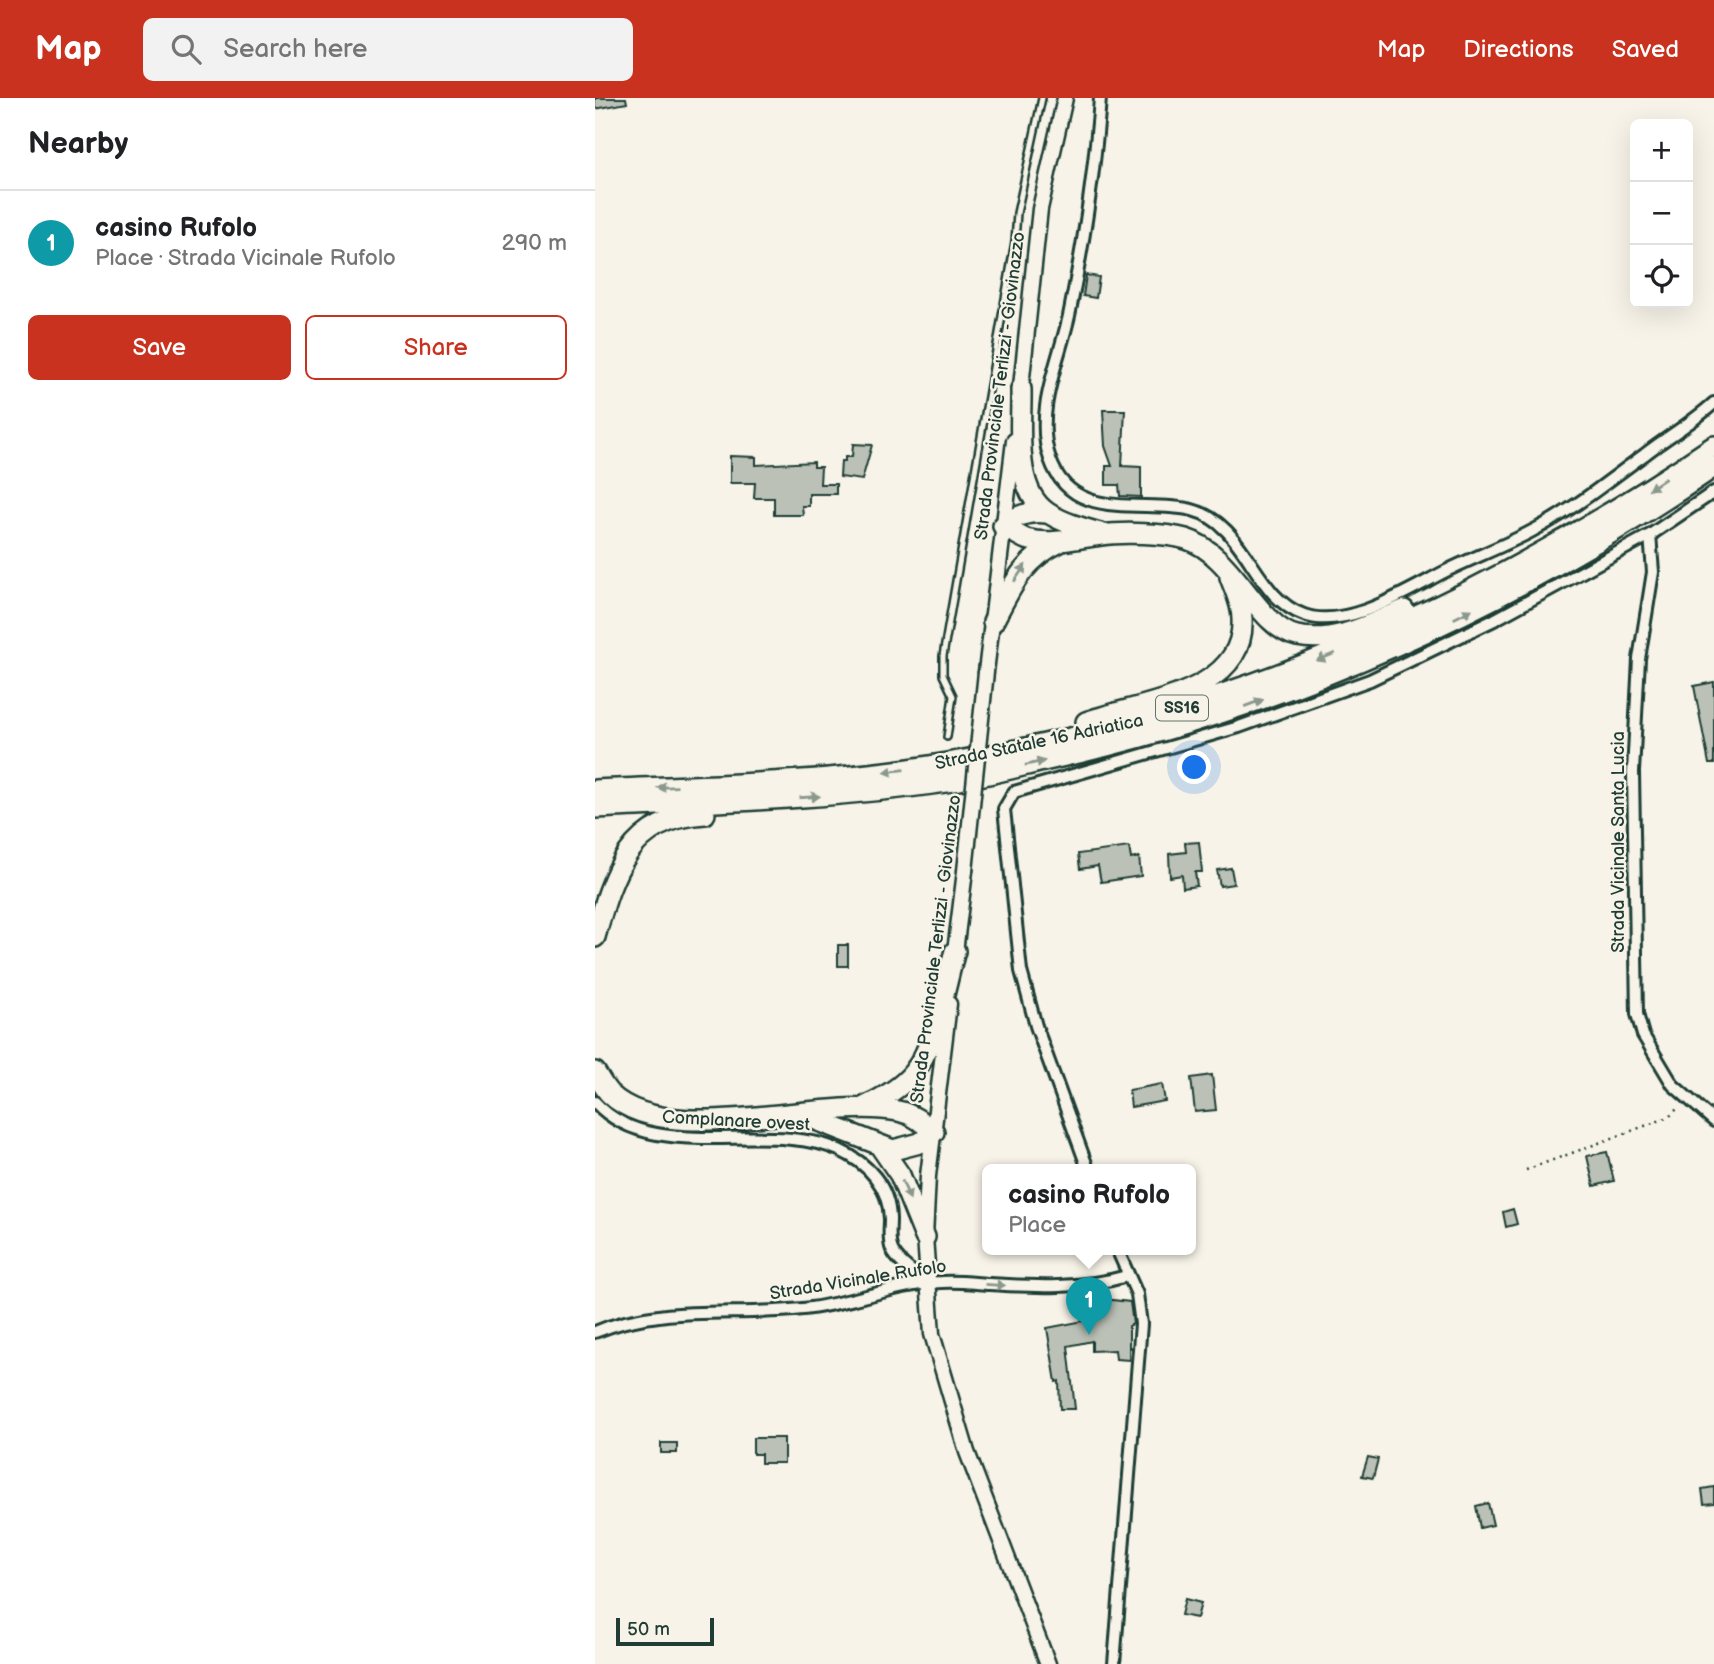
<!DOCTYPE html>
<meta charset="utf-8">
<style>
:root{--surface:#fff;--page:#f2f2f2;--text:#202124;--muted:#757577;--line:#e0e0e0;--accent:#c8321e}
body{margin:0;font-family:"Balsamiq Sans",sans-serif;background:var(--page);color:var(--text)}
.controls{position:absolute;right:21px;top:21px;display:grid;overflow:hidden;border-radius:10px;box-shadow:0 7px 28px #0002}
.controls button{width:63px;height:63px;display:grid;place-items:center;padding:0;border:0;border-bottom:2px solid var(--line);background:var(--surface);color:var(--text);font:35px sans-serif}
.scale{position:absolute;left:21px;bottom:18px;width:98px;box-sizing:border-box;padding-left:7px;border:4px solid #1f3d34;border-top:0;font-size:19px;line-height:24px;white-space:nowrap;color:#1f3d34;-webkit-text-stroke:5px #f7f3e8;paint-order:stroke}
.you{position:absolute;left:600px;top:670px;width:24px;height:24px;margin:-18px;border:5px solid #fff;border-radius:50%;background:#1a73e8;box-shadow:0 0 0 10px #1a73e833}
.badge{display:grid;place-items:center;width:46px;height:46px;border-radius:50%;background:var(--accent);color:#fff;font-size:23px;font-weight:700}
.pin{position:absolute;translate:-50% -58px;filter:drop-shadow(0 2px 4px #0008)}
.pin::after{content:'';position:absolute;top:37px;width:24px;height:21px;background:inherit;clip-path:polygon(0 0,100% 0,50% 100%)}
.popup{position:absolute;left:387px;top:1066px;width:214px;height:91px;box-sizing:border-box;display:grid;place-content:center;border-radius:10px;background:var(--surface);filter:drop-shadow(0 2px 5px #0005);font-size:23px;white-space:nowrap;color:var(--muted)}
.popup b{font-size:26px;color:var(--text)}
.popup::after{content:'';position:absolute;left:50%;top:100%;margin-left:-14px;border:14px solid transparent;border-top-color:var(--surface)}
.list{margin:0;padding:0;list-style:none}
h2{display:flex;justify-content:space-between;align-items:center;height:91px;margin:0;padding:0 28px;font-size:30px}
h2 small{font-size:23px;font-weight:400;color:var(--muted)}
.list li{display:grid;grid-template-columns:46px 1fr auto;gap:21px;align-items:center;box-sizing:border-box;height:105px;padding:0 28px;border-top:2px solid var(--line)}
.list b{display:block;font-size:26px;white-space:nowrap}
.list p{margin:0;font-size:23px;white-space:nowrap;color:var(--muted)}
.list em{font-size:23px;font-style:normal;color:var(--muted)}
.actions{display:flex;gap:14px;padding:21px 28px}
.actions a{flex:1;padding:16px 0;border:2px solid var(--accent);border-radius:10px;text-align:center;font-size:24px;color:var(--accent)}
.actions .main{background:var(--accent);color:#fff}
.icon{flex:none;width:38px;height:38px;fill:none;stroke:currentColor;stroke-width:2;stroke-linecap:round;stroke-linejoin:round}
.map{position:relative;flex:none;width:1119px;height:1566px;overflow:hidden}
header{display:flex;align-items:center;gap:42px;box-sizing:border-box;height:98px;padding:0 35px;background:var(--accent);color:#fff}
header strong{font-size:33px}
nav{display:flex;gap:38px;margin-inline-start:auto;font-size:24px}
.search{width:490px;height:63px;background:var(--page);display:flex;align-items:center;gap:18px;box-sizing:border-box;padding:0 24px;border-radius:10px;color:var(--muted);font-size:26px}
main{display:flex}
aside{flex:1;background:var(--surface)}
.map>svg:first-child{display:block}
</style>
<header>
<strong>Map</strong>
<div class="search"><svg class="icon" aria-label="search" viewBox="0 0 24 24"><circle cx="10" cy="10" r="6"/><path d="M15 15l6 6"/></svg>Search here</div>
<nav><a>Map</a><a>Directions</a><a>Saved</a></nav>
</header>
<main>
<aside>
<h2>Nearby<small></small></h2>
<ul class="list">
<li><span class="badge" style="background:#0f9aa8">1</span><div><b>casino Rufolo</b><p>Place · Strada Vicinale Rufolo</p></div><em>290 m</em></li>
</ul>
<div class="actions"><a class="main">Save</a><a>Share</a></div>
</aside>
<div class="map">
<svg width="1119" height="1566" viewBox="0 0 1119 1566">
<rect width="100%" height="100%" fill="#f7f3e8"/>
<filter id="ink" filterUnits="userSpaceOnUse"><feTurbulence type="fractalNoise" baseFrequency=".0143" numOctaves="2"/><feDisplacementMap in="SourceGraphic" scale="14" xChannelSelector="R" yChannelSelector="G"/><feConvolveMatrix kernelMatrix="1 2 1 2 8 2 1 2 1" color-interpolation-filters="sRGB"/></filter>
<g filter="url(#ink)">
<path fill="#bbc1b6" stroke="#1f3d34" stroke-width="2" d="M0,0H31L32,5L0,11Z
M491,177L504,179L501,200L488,198Z
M508,312H530L527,368L546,369V399L525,398L524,387H511V368H517L510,348Z
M258,346L277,347L267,382L245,379L246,363H250V359H257Z
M135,358L161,359V367L219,364V369H226L225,386H241V396H214V408H207L208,417H179V400H159L160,385H135Z
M1119,584V666H1114L1099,588Z
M604,744L607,774H600L602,788L588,790L587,777L575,779L574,756L591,754L590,745Z
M534,749L536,761L544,759L546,778L506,784L503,768L485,771L483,756Z
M636,770L639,786L625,788L622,772Z
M243,847H253V868H243Z
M617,977L621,1012L600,1014L596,980Z
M567,986L570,1003L536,1009L534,992Z
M1012,1054L1019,1083L999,1088L992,1058Z
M918,1111L922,1126L911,1129L908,1114Z
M499,1200L535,1204L538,1226L534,1228V1262L521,1261L520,1252L497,1253V1243L473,1248L480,1311H465L464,1283L461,1284L452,1230L499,1221Z
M158,1340H189V1365H166V1356H158Z
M66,1345H82V1355H66Z
M773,1359L783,1361L778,1380L767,1378Z
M1119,1389V1405L1109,1406L1107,1391Z
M893,1405L898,1427L885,1430L881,1408Z
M590,1501L606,1505L602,1520L586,1517Z"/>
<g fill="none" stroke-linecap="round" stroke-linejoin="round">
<g stroke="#1f3d34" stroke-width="10">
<path id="lane" d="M352,639L358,598L348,577V558L420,143L422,115L447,0"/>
</g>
<g stroke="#1f3d34" stroke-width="16">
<path id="street" d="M505,0C500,71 489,143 475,213C466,259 438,313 455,361C477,426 549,400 597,412C652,426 658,499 709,517C751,532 812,493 849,474C879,459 910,448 939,432C978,412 1013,383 1049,357C1072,339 1097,325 1119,305
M1055,437L1058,474L1044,561L1038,674L1042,916L1048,937L1078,987L1119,1023
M0,1004C57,1068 172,1020 244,1052C273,1065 294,1088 295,1121C295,1132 293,1143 297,1152C304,1166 321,1176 332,1185
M493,1071L441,928L426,873L409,711L419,694L644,629L775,582L899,522L1055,437L1119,394
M0,1234C68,1205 145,1220 216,1210C260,1204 302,1186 347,1184C362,1183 379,1185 394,1186C440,1189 488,1191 532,1178
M519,1566L546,1226L542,1196L522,1151"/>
</g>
<g stroke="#1f3d34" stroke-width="19">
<path id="secondary" d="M425,298L445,111L470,0
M391,574L419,343
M359,862L370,773
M354,906L333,1078L330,1139L337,1236L372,1354L453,1566"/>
</g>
<g stroke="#1f3d34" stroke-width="24">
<path id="highway" d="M426,291C427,328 417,392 453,415C469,425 487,430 505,435
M452,415C433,413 423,417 408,428C416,432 423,438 431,441C455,448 482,440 506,437C527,434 571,435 591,441C638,455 663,530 702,538C741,546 775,526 809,512
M398,524C416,490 428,461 465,444
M491,624C542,605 651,597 647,521C647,506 640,493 635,479
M0,692C115,687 232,685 346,666C626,621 885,507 1119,348
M0,710C117,704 235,701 351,684C387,679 422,669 457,661C696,608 917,507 1119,369
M0,839C18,775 33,721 110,716
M0,974C4,980 9,990 15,996C73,1052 226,998 303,1013C318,1016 328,1025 339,1034L325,1045L298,1052L203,1015
M269,1009C286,1001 306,990 318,975C341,948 350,887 360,853
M285,1048L305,1077L330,1139"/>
</g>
<path stroke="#1f3d34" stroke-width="2.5" stroke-dasharray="2 5" stroke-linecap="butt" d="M931,1072L1074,1019L1084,1009"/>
<use href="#lane" stroke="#f7f3e8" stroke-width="5"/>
<use href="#street" stroke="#f7f3e8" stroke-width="10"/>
<use href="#secondary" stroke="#f7f3e8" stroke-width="14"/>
<use href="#highway" stroke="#f7f3e8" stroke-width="19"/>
<g stroke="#1f3d34" stroke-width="19" stroke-linecap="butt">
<path id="secondary-bridge" d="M370,773L391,574"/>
</g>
<use href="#secondary-bridge" stroke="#f7f3e8" stroke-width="14"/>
</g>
<defs><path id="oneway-solid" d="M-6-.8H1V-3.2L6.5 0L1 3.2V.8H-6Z" transform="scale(1.75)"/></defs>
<g fill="#8b988e">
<use href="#oneway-solid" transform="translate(1062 386) rotate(147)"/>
<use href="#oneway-solid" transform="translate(425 475) rotate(-56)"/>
<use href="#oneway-solid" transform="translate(868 516) rotate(-27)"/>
<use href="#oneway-solid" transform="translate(731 559) rotate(158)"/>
<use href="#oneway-solid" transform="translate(659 605) rotate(-20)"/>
<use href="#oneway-solid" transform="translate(440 665) rotate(-13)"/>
<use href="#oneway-solid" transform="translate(299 673) rotate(173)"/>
<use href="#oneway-solid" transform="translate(72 689) rotate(178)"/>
<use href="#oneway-solid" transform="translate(215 699) rotate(-4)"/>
<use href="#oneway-solid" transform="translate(311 1092) rotate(67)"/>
<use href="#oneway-solid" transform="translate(400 1187) rotate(3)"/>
</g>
</g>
<g text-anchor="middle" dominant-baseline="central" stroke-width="5" stroke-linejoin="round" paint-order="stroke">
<rect fill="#f7f3e8" stroke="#60746a" stroke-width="2" x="561" y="597.5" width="52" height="25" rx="5"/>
<g font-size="16" font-weight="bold" fill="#1f3d34">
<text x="587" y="610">SS16</text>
</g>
<g font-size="18" fill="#1f3d34" stroke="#f7f3e8">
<text transform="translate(405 288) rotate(-83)">Strada Provinciale Terlizzi - Giovinazzo</text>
<text transform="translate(444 644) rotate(-12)">Strada Statale 16 Adriatica</text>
<text transform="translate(1023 744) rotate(-90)">Strada Vicinale Santa Lucia</text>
<text transform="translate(341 851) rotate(-83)">Strada Provinciale Terlizzi - Giovinazzo</text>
<text transform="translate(141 1023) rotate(3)">Complanare ovest</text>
<text transform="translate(263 1182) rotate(-9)">Strada Vicinale Rufolo</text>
</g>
</g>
</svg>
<div class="controls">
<button>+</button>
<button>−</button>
<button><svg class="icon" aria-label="locate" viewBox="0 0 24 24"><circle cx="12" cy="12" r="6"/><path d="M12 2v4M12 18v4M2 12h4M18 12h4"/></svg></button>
</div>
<div class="scale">50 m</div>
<div class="you"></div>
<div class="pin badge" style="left:494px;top:1237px;background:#0f9aa8">1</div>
<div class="popup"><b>casino Rufolo</b>Place</div>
</div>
</main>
